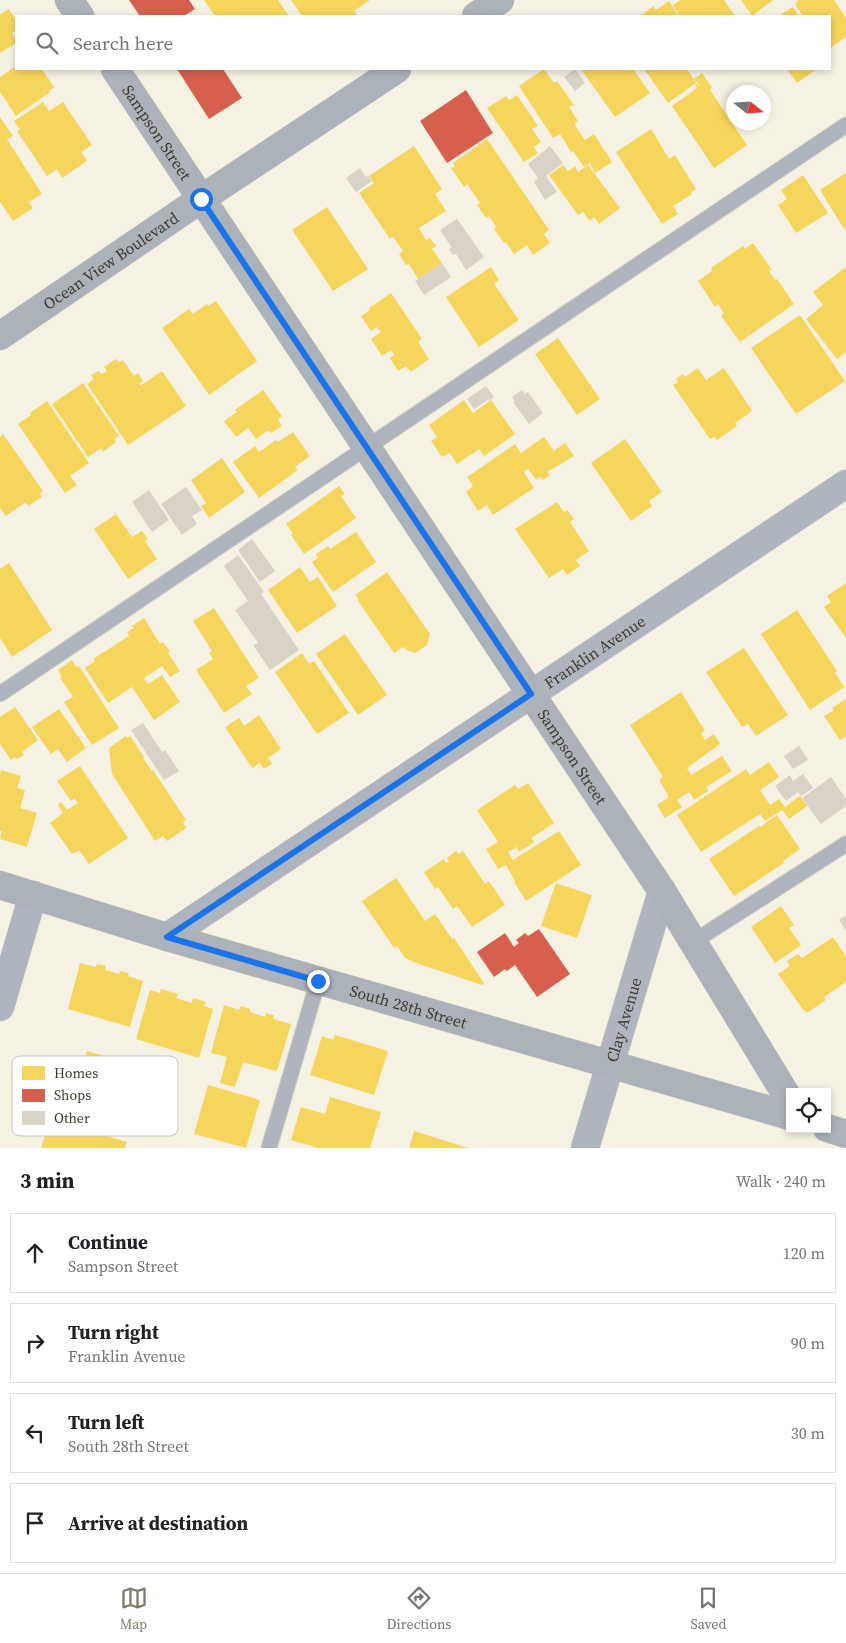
<!DOCTYPE html>
<meta charset="utf-8">
<style>
:root{--surface:#fff;--page:#f2f2f2;--text:#202124;--muted:#757577;--line:#e0e0e0;--accent:#7f7c6d}
body{margin:0;font-family:"Source Serif 4",serif;background:var(--page);color:var(--text)}
.controls{position:absolute;right:15px;bottom:15px;display:grid;overflow:hidden;border-radius:0px;box-shadow:0 2px 8px #0003}
.controls button{width:45px;height:45px;display:grid;place-items:center;padding:0;border:0;border-bottom:1px solid var(--line);background:var(--surface);color:var(--text);font:25px sans-serif}
.compass{position:absolute;left:726px;top:85px;width:45px;height:45px;border-radius:50%;background:var(--surface);box-shadow:0 2px 8px #0003;rotate:107deg}
.stop{position:absolute;width:15px;height:15px;margin:-11px;border:4px solid #1a73e8;border-radius:50%;background:#fff}
.stop.end{background:#1a73e8;border-color:#fff;box-shadow:0 1px 5px #0008}
.list{margin:0;padding:0;list-style:none}
h2{display:flex;justify-content:space-between;align-items:center;height:65px;margin:0;padding:0 20px;font-size:21px}
h2 small{font-size:16px;font-weight:400;color:var(--muted)}
.list li{display:grid;grid-template-columns:32px 1fr auto;gap:15px;align-items:center;box-sizing:border-box;height:80px;margin:0 10px 10px;padding:0 10px;border:1px solid var(--line);border-radius:0px}
.list b{display:block;font-size:19px;white-space:nowrap}
.list p{margin:0;font-size:16px;white-space:nowrap;color:var(--muted)}
.list em{font-size:16px;font-style:normal;color:var(--muted)}
.icon{flex:none;width:28px;height:28px;fill:none;stroke:currentColor;stroke-width:2;stroke-linecap:round;stroke-linejoin:round}
.map{position:relative;flex:none;width:846px;height:1148px;overflow:hidden}
.search{position:absolute;background:var(--surface);box-shadow:0 2px 8px #0003;left:15px;right:15px;top:15px;height:55px;display:flex;align-items:center;gap:12px;box-sizing:border-box;padding:0 18px;border-radius:0px;color:var(--muted);font-size:19px}
.sheet{height:425px;background:var(--surface)}
nav{display:flex;justify-content:space-around;align-items:center;box-sizing:border-box;height:70px;border-top:1px solid var(--line);background:var(--surface);font-size:14px;color:var(--muted)}
nav a{display:grid;justify-items:center;gap:2px}
nav .on{color:var(--accent)}
.map>svg:first-child{display:block}
</style>
<div class="map">
<svg width="846" height="1148" viewBox="0 0 846 1148">
<rect width="100%" height="100%" fill="#f6f2e3"/>
<path fill="#f6d55c" d="M204,0H278L289,16H215Z
M291,0H370L354,11L357,16H302Z
M680,0H724L735,16H680L673,5Z
M741,0H773L752,16Z
M797,0H834L846,18V37L830,48V16H803L795,4L798,1Z
M669,1L679,16H640L654,6L656,10Z
M793,7L799,16H782L781,14Z
M9,9L16,20V30L12,33L16,40V43L0,53V14Z
M16,66V69H42L54,87L49,91L50,92L16,116L0,92V77Z
M544,69L554,83L557,81L574,105L569,107L578,121L574,124L585,140L594,134L612,162L595,173L590,164L591,162L584,167L573,151L571,152L560,134L553,138L519,86Z
M581,69H633L650,93L615,117Z
M644,69H687L696,83L668,103Z
M787,69H817L797,83Z
M702,73L712,88L710,90L747,145L714,168L672,106L697,88L695,85L697,84L700,87L694,79Z
M517,95L538,126L532,129L541,142L534,147L538,153L524,162L487,108L506,96L509,100Z
M43,102L49,111L63,102L92,145L81,152L87,161L62,178L57,169L47,176L17,131L20,130L14,121Z
M0,117L13,136L7,139L42,194L29,202L33,208L13,221L0,202Z
M651,129L669,159L675,155L696,189L691,192L692,194L673,206L678,214L662,224L616,152Z
M487,139L549,230L544,234L550,243L533,255L527,245L514,254L506,242L504,243L494,229L496,227L489,216L486,218L477,205L480,203L467,184L464,187L451,168L455,167L453,163Z
M414,146L442,189L435,194L446,211L419,228L426,240L430,238L436,246L432,249L442,263L418,279L409,264L406,265L399,254L403,251L393,237L390,239L359,193L374,183L369,176Z
M563,165L568,171L575,166L578,172L588,165L620,208L599,224L594,217L590,221L583,212L578,215L549,175Z
M846,173V228L844,229L820,190Z
M803,175L828,213L796,233L778,205L787,199L781,190Z
M327,207L368,269L333,291L292,230Z
M753,243L772,270L769,271L775,280L777,279L794,304L740,342L721,316L724,314L718,304L715,307L698,281L712,271L711,268L743,246L745,249Z
M491,267L499,280L494,284L519,320L479,347L446,297Z
M846,267V352L837,359L806,319L823,305L813,292Z
M391,293L422,339L418,342L429,359L411,372L406,366L398,371L390,358L394,355L391,350L382,356L371,339L381,332L377,327L371,331L361,316L370,310L369,308Z
M216,301L257,361L209,395L162,328L189,309L193,314L207,304L208,306Z
M800,315L845,381L796,414L751,348Z
M558,338L600,399L577,415L535,354Z
M116,359L119,362L123,360L134,376L138,373L143,381L139,384L140,386L162,371L186,406L128,445L87,384L94,379L91,375L99,371L101,374L107,371L104,367Z
M698,368L706,380L724,368L752,411L735,423L737,426L717,440L714,437L710,439L673,385L678,382L676,379L683,374L685,377Z
M83,383L119,436L114,439L116,442L103,452L101,448L88,457L52,404Z
M263,390L282,416L278,420L282,426L271,433L268,430L256,439L248,428L236,437L224,421L237,412L235,410Z
M464,400L473,413L491,400L515,434L484,456L479,449L457,464L450,453L442,457L431,441L437,437L429,425Z
M47,401L89,463L70,476L77,485L65,493L18,424L31,415L30,413Z
M293,432L310,456L295,467L298,470L259,498L233,462L255,446L259,452L276,440L278,442Z
M3,434L43,491L40,494L42,497L28,506L26,502L6,516L0,508V437Z
M544,437L554,451L565,443L574,456L547,472L550,475L543,480L540,477L536,480L528,469L524,472L534,488L493,515L487,505L478,511L466,492L473,486L467,477L515,444L521,453Z
M625,439L662,492L649,501L652,506L631,521L591,463Z
M222,458L245,492L209,518L201,506L206,503L191,480Z
M339,486L345,494L341,496L356,518L304,554L291,535L293,534L286,524Z
M557,502L564,512L567,510L574,519L570,522L589,551L576,560L580,566L567,575L563,569L549,578L515,529Z
M116,514L132,537L142,531L148,539L145,541L157,559L128,579L94,529Z
M356,532L376,562L333,592L312,562L318,558L316,554L328,546L330,549Z
M9,563L52,630L12,657L0,638V569Z
M300,567L310,582L318,577L337,606L297,633L268,590Z
M387,572L430,634L427,645L415,653L407,650L403,647L394,653L358,601L359,600L355,595Z
M846,583V638L824,607L831,602L827,596Z
M214,608L259,678L246,686L252,694L224,713L196,670L213,659L209,653L212,651L193,621Z
M797,610L837,671L835,673L844,687L810,710L761,634Z
M144,618L160,644L163,642L170,652L168,653L180,671L170,677L162,666L144,678L148,684L162,675L180,702L154,720L132,687L108,703L85,668L95,661L93,659L129,636L127,632L134,628L132,626Z
M345,634L387,695L358,715L316,654Z
M744,648L788,715L756,736L748,724L742,727L706,672Z
M302,653L309,664L314,661L349,713L317,734L275,672Z
M72,660L76,667L79,666L119,728L92,745L64,702L73,697L60,678L62,677L58,670Z
M681,692L705,731L701,733L705,740L714,734L720,744L687,768L691,775L722,756L732,771L706,787L708,791L694,800L689,792L677,800L682,807L665,818L657,805L669,797L659,780L663,777L630,725Z
M846,699V736L840,740L824,716L834,710L832,708Z
M15,707L38,740L22,752L24,755L17,759L15,757L11,760L0,744V717Z
M59,709L86,748L67,762L58,749L51,754L32,727Z
M259,715L281,749L268,758L272,764L264,769L260,763L252,768L225,727L239,718L244,726Z
M126,736L127,738L130,736L144,757L143,758L152,771L153,770L186,820L183,822L186,828L167,841L163,836L155,841L112,774L109,748Z
M769,762L779,777L760,790L770,805L779,799L785,807L800,796L807,806L789,819L782,810L765,821L760,814L701,852L677,815L746,769L750,775Z
M80,766L128,838L89,864L79,850L72,854L50,823L63,813L58,805L61,802L67,810L78,803L74,798L71,801L57,781Z
M1,770L21,776L17,788L25,790L20,808L37,813L27,847L0,839L2,831L0,830V775Z
M528,783L554,823L531,838L534,842L519,852L517,847L508,852L513,860L559,831L581,865L526,901L514,882L515,881L506,865L498,869L486,849L498,842L477,810L515,785L518,789Z
M777,815L800,849L783,861L784,863L734,896L709,859L759,826L760,827Z
M456,851L459,854L463,851L485,884L489,881L505,905L472,927L457,906L453,909L438,887L435,889L424,872L444,859L446,863L449,861L447,858Z
M396,878L425,921L435,914L452,939L454,938L484,983L482,985L419,964L405,958L397,946L394,948L362,901Z
M556,883L592,895L577,938L541,926Z
M781,906L794,925L789,928L801,945L775,963L751,927Z
M833,937L846,956V982L824,997L826,1000L807,1013L805,1010L804,1011L778,974L790,966L787,961L798,954L802,958Z
M80,963L96,967L97,964L106,966L105,970L119,974L120,971L129,973L128,976L143,981L130,1027L68,1009Z
M161,989L178,994L176,998L192,1003L193,998L206,1002L204,1006L213,1009L199,1058L136,1039L150,990L160,993Z
M224,1005L239,1010L241,1006L250,1009V1012L265,1017L266,1013L274,1015L273,1019L291,1024L277,1071L243,1062L235,1087L220,1083L227,1057L211,1053Z
M335,1035L388,1051L374,1095L310,1075L322,1036L333,1040Z
M87,1051L129,1063L127,1068L138,1071L126,1114L73,1099Z
M208,1085L260,1100L246,1148L194,1134Z
M330,1097L381,1112L370,1148H318L291,1140L301,1107L325,1114Z
M50,1119L127,1142L125,1148H41Z
M414,1131L468,1148H409Z"/>
<path fill="#d6604d" d="M129,0H189L195,9L184,16H140Z
M177,69H223L242,98L209,119Z
M466,90L493,133L447,163L420,121Z
M539,929L570,974L537,997L515,965L507,971L505,969L494,977L477,952L505,933L514,947L519,943L516,940L525,933L528,936Z"/>
<path fill="#d9d2c7" d="M575,69L585,83L575,91L564,77Z
M550,146L563,163L546,176L557,192L545,200L534,182L538,178L528,164Z
M360,168L366,177L368,176L372,181L356,192L346,178Z
M457,219L484,257L466,270L456,254L453,255L449,249L452,248L440,230Z
M442,263L451,277L424,295L415,281Z
M486,386L494,397L489,401V399L474,409L467,399Z
M522,390L525,394L528,392L543,413L529,424L513,402L515,401L512,397Z
M186,487L202,510L192,516L197,524L182,535L161,504Z
M149,490L169,520L152,532L132,502Z
M252,539L275,571L260,582L238,550Z
M238,555L264,592L261,594L299,650L270,670L253,645L258,643L235,610L248,601L224,566Z
M143,723L162,752L165,750L179,771L164,780L131,730Z
M799,746L808,760L793,769L784,756Z
M803,774L813,788L801,796L798,792L786,801L775,786L790,775L793,781Z
M831,777L846,799V806L821,824L802,798Z
M846,915V931L839,920Z"/>
<g fill="none" stroke-linecap="round" stroke-linejoin="round">
<g stroke="#d3d0c4" stroke-width="17">
<path id="lane" d="M0,694L846,125
M693,942L846,844
M269,1148L318,981"/>
</g>
<g stroke="#d3d0c4" stroke-width="29">
<g id="street">
<path id="s1" d="M167,937L846,484"/>
<path d="M0,1007L33,895"/>
<path id="s2" d="M585,1148L662,891"/>
</g>
</g>
<g stroke="#d3d0c4" stroke-width="29">
<g id="secondary">
<path d="M69,0L80,16"/>
<path d="M476,16L500,0"/>
<path id="s3" d="M115,69L662,891L790,1101"/>
<path id="s4" d="M0,336L201,199L397,69"/>
<path id="s5" d="M0,885L167,937L790,1116"/>
<path d="M827,1128L846,1134"/>
</g>
</g>
<use href="#lane" stroke="#aeb5be" stroke-width="15"/>
<use href="#street" stroke="#aeb5be" stroke-width="28"/>
<use href="#secondary" stroke="#acb2ba" stroke-width="28"/>
</g>
<g fill="none" stroke-linecap="round" stroke-linejoin="round">
<path stroke="#1a73e8" stroke-width="6" d="M201,199L531,694L167,937L318,981"/>
</g>
<g text-anchor="middle" dominant-baseline="central" stroke-width="5" stroke-linejoin="round" paint-order="stroke">
<g font-size="16" fill="#3f3c2e" stroke="#fff">
<text stroke="none"><textPath href="#s3" startOffset="76">Sampson Street</textPath></text>
<text stroke="none"><textPath href="#s4" startOffset="134">Ocean View Boulevard</textPath></text>
<text stroke="none"><textPath href="#s1" startOffset="514">Franklin Avenue</textPath></text>
<text stroke="none"><textPath href="#s3" startOffset="826">Sampson Street</textPath></text>
<text stroke="none"><textPath href="#s5" startOffset="426">South 28th Street</textPath></text>
<text stroke="none"><textPath href="#s2" startOffset="134">Clay Avenue</textPath></text>
</g>
</g>
<rect x="12" y="1056" width="166" height="80" rx="8" fill="#fff" stroke="#c5c4c0" stroke-width="1"/>
<rect x="22" y="1066" width="23" height="14" fill="#f6d55c"/>
<rect x="22" y="1089" width="23" height="13" fill="#d6604d"/>
<rect x="22" y="1111" width="23" height="14" fill="#d9d2c7"/>
<g font-size="14" fill="#3f3c2e">
<text x="54" y="1078">Homes</text>
<text x="54" y="1100">Shops</text>
<text x="54" y="1123">Other</text>
</g>
</svg>
<div class="controls">
<button><svg class="icon" aria-label="locate" viewBox="0 0 24 24"><circle cx="12" cy="12" r="6"/><path d="M12 2v4M12 18v4M2 12h4M18 12h4"/></svg></button>
</div>
<svg class="compass" viewBox="-18 -18 36 36"><path d="M0-13l5 13h-10z" fill="#e53935"/><path d="M0 13l5-13h-10z" fill="#757577"/></svg>
<div class="stop" style="left:201px;top:199px"></div>
<div class="stop end" style="left:318px;top:981px"></div>
<div class="search"><svg class="icon" aria-label="search" viewBox="0 0 24 24"><circle cx="10" cy="10" r="6"/><path d="M15 15l6 6"/></svg>Search here</div>
</div>
<section class="sheet">
<h2>3 min<small>Walk · 240 m</small></h2>
<ul class="list">
<li><svg class="icon" aria-label="ahead" viewBox="0 0 24 24"><path d="M12 20V5M6 11l6-6 6 6"/></svg><div><b>Continue</b><p>Sampson Street</p></div><em>120 m</em></li>
<li><svg class="icon" aria-label="right" viewBox="0 0 24 24"><path d="M7 20v-9h11M14 6l5 5-5 5"/></svg><div><b>Turn right</b><p>Franklin Avenue</p></div><em>90 m</em></li>
<li><svg class="icon" aria-label="left" viewBox="0 0 24 24"><path d="M17 20v-9H6M10 6l-5 5 5 5"/></svg><div><b>Turn left</b><p>South 28th Street</p></div><em>30 m</em></li>
<li><svg class="icon" aria-label="arrive" viewBox="0 0 24 24"><path d="M6 21V4h12l-3 4 3 4H6"/></svg><div><b>Arrive at destination</b></div></li>
</ul>
</section>
<nav>
<a class="on"><svg class="icon" aria-label="map" viewBox="0 0 24 24"><path d="M3 6l6-2 6 2 6-2v14l-6 2-6-2-6 2zM9 4v14M15 6v14"/></svg>Map</a>
<a><svg class="icon" aria-label="directions" viewBox="0 0 24 24"><path d="M12 3l9 9-9 9-9-9zM9 14v-3h6M13 9l2 2-2 2"/></svg>Directions</a>
<a><svg class="icon" aria-label="saved" viewBox="0 0 24 24"><path d="M7 4h10v16l-5-4-5 4z"/></svg>Saved</a>
</nav>
